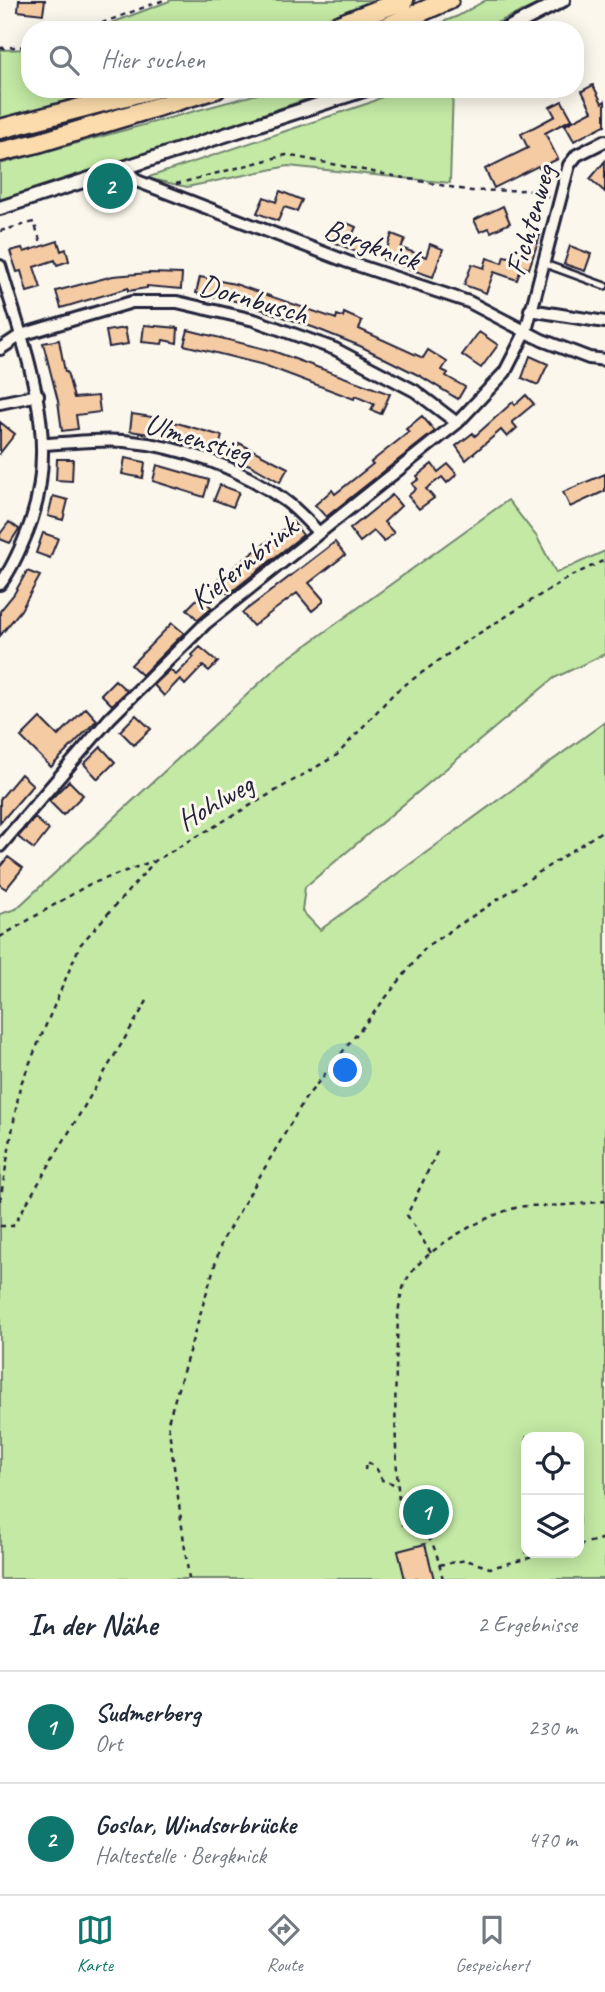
<!DOCTYPE html>
<html lang="de">
<meta charset="utf-8">
<style>
:root{--surface:#fff;--page:#f6f6f7;--text:#1f2937;--muted:#747a83;--line:#e0e1e3;--accent:#0f766e}
body{margin:0;font-family:Caveat,sans-serif;background:var(--page);color:var(--text)}
.controls{position:absolute;right:21px;bottom:21px;display:grid;overflow:hidden;border-radius:14px;box-shadow:0 4px 18px #0003}
.controls button{width:63px;height:63px;display:grid;place-items:center;padding:0;border:0;border-bottom:2px solid var(--line);background:var(--surface);color:var(--text);font:35px sans-serif}
.you{position:absolute;left:346px;top:1071px;width:24px;height:24px;margin:-18px;border:5px solid #fff;border-radius:50%;background:#1a73e8;box-shadow:0 0 0 10px #1a73e833}
.badge{display:grid;place-items:center;width:46px;height:46px;border-radius:50%;background:var(--accent);color:#fff;font-size:23px;font-weight:700}
.pin{position:absolute;translate:-50% -50%;border:4px solid #fff;box-shadow:0 2px 7px #0006}
.list{margin:0;padding:0;list-style:none}
h2{display:flex;justify-content:space-between;align-items:center;height:91px;margin:0;padding:0 28px;font-size:30px}
h2 small{font-size:23px;font-weight:400;color:var(--muted)}
.list li{display:grid;grid-template-columns:46px 1fr auto;gap:21px;align-items:center;box-sizing:border-box;height:112px;padding:0 28px;border-top:2px solid var(--line)}
.list b{display:block;font-size:26px;white-space:nowrap}
.list p{margin:0;font-size:23px;white-space:nowrap;color:var(--muted)}
.list em{font-size:23px;font-style:normal;color:var(--muted)}
.icon{flex:none;width:38px;height:38px;fill:none;stroke:currentColor;stroke-width:2;stroke-linecap:round;stroke-linejoin:round}
.map{position:relative;flex:none;width:605px;height:1579px;overflow:hidden}
.search{position:absolute;background:var(--surface);box-shadow:0 4px 18px #0003;left:21px;right:21px;top:21px;height:77px;display:flex;align-items:center;gap:18px;box-sizing:border-box;padding:0 24px;border-radius:28px;color:var(--muted);font-size:26px}
.sheet{height:315px;background:var(--surface)}
nav{display:flex;justify-content:space-around;align-items:center;box-sizing:border-box;height:98px;border-top:2px solid var(--line);background:var(--surface);font-size:19px;color:var(--muted)}
nav a{display:grid;justify-items:center;gap:4px}
nav .on{color:var(--accent)}
.map>svg:first-child{display:block}
</style>
<div class="map">
<svg width="605" height="1579" viewBox="0 0 605 1579">
<rect width="100%" height="100%" fill="#fbf7ec"/>
<filter id="ink" filterUnits="userSpaceOnUse"><feTurbulence type="fractalNoise" baseFrequency=".0143" numOctaves="2"/><feDisplacementMap in="SourceGraphic" scale="14" xChannelSelector="R" yChannelSelector="G"/><feConvolveMatrix kernelMatrix="1 2 1 2 8 2 1 2 1" color-interpolation-filters="sRGB"/></filter>
<g filter="url(#ink)">
<path fill="#c3e9a4" stroke="#728670" stroke-width="2" fill-rule="evenodd" d="M172,0H373L300,30H93Z
M486,0H548L480,30H423L458,16Z
M30,49V89H110L0,119V50Z
M276,89H337L0,203V164Z
M399,89H453L450,183L288,166L187,187L146,178L369,103Z
M508,500L537,537L556,573L605,551V654L554,678L305,887L302,911L320,930L605,722V1579H0V914L16,909L280,664ZM526,1437H579V1553H526Z"/>
<path fill="#f5cba4" stroke="#22223b" stroke-width="2" d="M19,0H45L43,14L18,11Z
M593,85L602,103L605,101V125L574,141L565,125L592,111L582,91Z
M562,101L572,119L545,133L558,159L539,168L538,166L494,188L485,169L528,148L521,134L555,116L550,107Z
M605,161V192L590,179Z
M280,191L302,200L297,211L284,207L278,221L257,213L264,197L276,202Z
M503,206L510,223L491,232L489,228L480,232L474,220Z
M334,223L345,228L347,223L356,227L351,238L367,244L363,255L327,239Z
M528,232L540,235L529,269L522,266L517,280L494,272L486,293L464,285L472,264L484,268L487,258L502,263L504,256L518,259Z
M392,234L405,239L401,248L426,257L430,244L443,249L433,277L383,260Z
M58,241L61,251L66,249L69,261L57,265L55,260L34,267L41,288L27,292L21,271L17,272L10,251L22,248L24,252Z
M570,246L591,254L585,271L564,264Z
M149,273L182,274L181,289L147,286V288L128,291V288L61,308L56,291L113,276Z
M200,277L235,284L336,319L337,315L343,317L344,313L362,321L359,329L423,358L428,350L447,362L442,370L448,373L446,376L465,387L458,399L420,376L360,346L315,328L249,305L214,295V297L196,293Z
M144,325L178,328L177,343L163,340L162,344L142,342Z
M125,328L128,344L109,347L106,331Z
M188,330L273,351L390,394L381,414L371,410L374,404L355,396L354,399L264,365L184,345Z
M479,332L498,345L481,368L462,355Z
M59,340L65,372H67L74,398L98,396L100,412L76,415L78,429L62,431L58,401L43,343Z
M530,356L548,364L538,385L522,378Z
M526,395L534,404L512,422L517,428L507,437L501,430L466,460L456,446L473,433L475,436L513,402L515,405Z
M132,414L152,417L149,434L130,431Z
M422,416L435,431L326,517L315,505L332,490L335,494L373,464L371,462L409,432L406,429Z
M170,421L222,436L217,453L165,437Z
M0,422L15,434L0,453Z
M239,443L288,468L280,482L250,465L232,459Z
M125,458L145,462L143,478L122,474Z
M57,459H73L72,481L56,480Z
M432,464L438,472L448,464L457,474L447,483L442,477L426,489L434,498L419,509L408,496L416,489L412,484L419,479L417,476Z
M157,465L209,480L204,497L153,481Z
M605,474V491L570,507L563,492Z
M220,485L239,492L233,507L214,500Z
M392,495L401,506L384,522L394,533L384,542L374,531L360,542L350,529Z
M53,496L68,500L63,520L48,516Z
M9,522L19,529L10,543L0,539V534Z
M293,522L303,535L230,593H226L216,581Z
M43,533L58,538L50,558L36,553Z
M335,542L345,555L309,583L323,599V602L312,611L297,593L253,626L242,613Z
M27,571L40,576L21,610L0,636V611L14,594Z
M200,596L212,608L198,620L187,609Z
M172,623L184,633L142,675L131,665Z
M200,647L218,662L209,671L203,666L185,685L180,679L164,696L154,685L170,670L176,675L194,657L192,655Z
M115,680L127,691L112,705L101,694Z
M86,708L97,720L51,767L21,737L40,718L58,736Z
M136,715L151,729L134,745L120,731Z
M101,747L115,762L98,779L84,764Z
M21,774L33,785L0,823V799Z
M69,781L83,795L63,815L49,801Z
M35,818L49,830L34,849L18,837Z
M8,857L23,868L6,889L0,885V867Z
M425,1544L434,1579H405L398,1551Z"/>
<g fill="none" stroke-linecap="round" stroke-linejoin="round">
<g stroke="#22223b" stroke-width="10">
<path id="service" d="M545,264L605,286"/>
</g>
<g stroke="#22223b" stroke-width="16">
<path id="minor" d="M126,169L137,181L348,262L469,302L542,340L589,358L605,360
M0,266C27,359 66,447 23,542C17,556 10,572 0,584
M530,310L605,322
M0,349L21,335L132,302H177L254,320L335,349L415,391L457,423
M0,403L38,395
M44,444C70,443 98,439 124,441C180,446 239,467 284,500C297,509 308,522 319,533
M0,846L110,718L206,623L457,423L505,372L526,331L569,165L577,155L605,141"/>
</g>
<g stroke="#22223b" stroke-width="18">
<path id="tertiary" d="M505,30L563,0
M0,208L367,89"/>
</g>
<g stroke="#22223b" stroke-width="23">
<path id="trunk" d="M326,30L404,0
M379,30L449,0
M0,129L153,89
M0,152L38,143L216,89"/>
</g>
<path stroke="#22223b" stroke-width="2.5" stroke-dasharray="5 5" stroke-linecap="butt" d="M83,30L164,0
M0,48L30,46
M176,184L286,155L471,191L527,190L549,198
M0,231L34,222L41,243
M0,937L88,885L153,861
M0,1201L20,1086L80,945L155,861L337,755L395,692L462,644L569,577L605,560
M0,1226H13L147,1001
M431,1253L407,1215L438,1150
M365,1470L366,1462C376,1465 378,1471 382,1480L397,1485
M579,1545L605,1538
M439,1565L466,1560L490,1568L549,1553
M189,1579L168,1422L222,1241L305,1099L427,946L605,829
M443,1579C435,1550 435,1530 401,1524C395,1464 394,1404 397,1344C398,1323 397,1300 406,1281C422,1250 482,1217 515,1208C525,1205 537,1206 547,1206C566,1205 585,1204 605,1201"/>
<use href="#service" stroke="#fbf7ec" stroke-width="5"/>
<use href="#minor" stroke="#fbf7ec" stroke-width="10"/>
<use href="#tertiary" stroke="#fbf7ec" stroke-width="12"/>
<use href="#trunk" stroke="#fcdcac" stroke-width="18"/>
</g>
</g>
<g text-anchor="middle" dominant-baseline="central" stroke-width="6" stroke-linejoin="round" paint-order="stroke">
<g font-size="30" fill="#22223b" stroke="#fbf7ec">
<text transform="translate(530 220) rotate(-74)">Fichtenweg</text>
<text transform="translate(372 244) rotate(20)">Bergknick</text>
<text transform="translate(254 299) rotate(16)">Dornbusch</text>
<text transform="translate(198 438) rotate(17)">Ulmenstieg</text>
<text transform="translate(243 563) rotate(-39)">Kiefernbrink</text>
<text transform="translate(215 802) rotate(-30)">Hohlweg</text>
</g>
</g>
</svg>
<div class="controls">
<button><svg class="icon" aria-label="locate" viewBox="0 0 24 24"><circle cx="12" cy="12" r="6"/><path d="M12 2v4M12 18v4M2 12h4M18 12h4"/></svg></button>
<button><svg class="icon" aria-label="layers" viewBox="0 0 24 24"><path d="M12 4l9 5-9 5-9-5zM3 14l9 5 9-5"/></svg></button>
</div>
<div class="you"></div>
<div class="pin badge" style="left:426px;top:1512px">1</div>
<div class="pin badge" style="left:110px;top:186px">2</div>
<div class="search"><svg class="icon" aria-label="search" viewBox="0 0 24 24"><circle cx="10" cy="10" r="6"/><path d="M15 15l6 6"/></svg>Hier suchen</div>
</div>
<section class="sheet">
<h2>In der Nähe<small>2 Ergebnisse</small></h2>
<ul class="list">
<li><span class="badge">1</span><div><b>Sudmerberg</b><p>Ort</p></div><em>230 m</em></li>
<li><span class="badge">2</span><div><b>Goslar, Windsorbrücke</b><p>Haltestelle · Bergknick</p></div><em>470 m</em></li>
</ul>
</section>
<nav>
<a class="on"><svg class="icon" aria-label="map" viewBox="0 0 24 24"><path d="M3 6l6-2 6 2 6-2v14l-6 2-6-2-6 2zM9 4v14M15 6v14"/></svg>Karte</a>
<a><svg class="icon" aria-label="directions" viewBox="0 0 24 24"><path d="M12 3l9 9-9 9-9-9zM9 14v-3h6M13 9l2 2-2 2"/></svg>Route</a>
<a><svg class="icon" aria-label="saved" viewBox="0 0 24 24"><path d="M7 4h10v16l-5-4-5 4z"/></svg>Gespeichert</a>
</nav>
